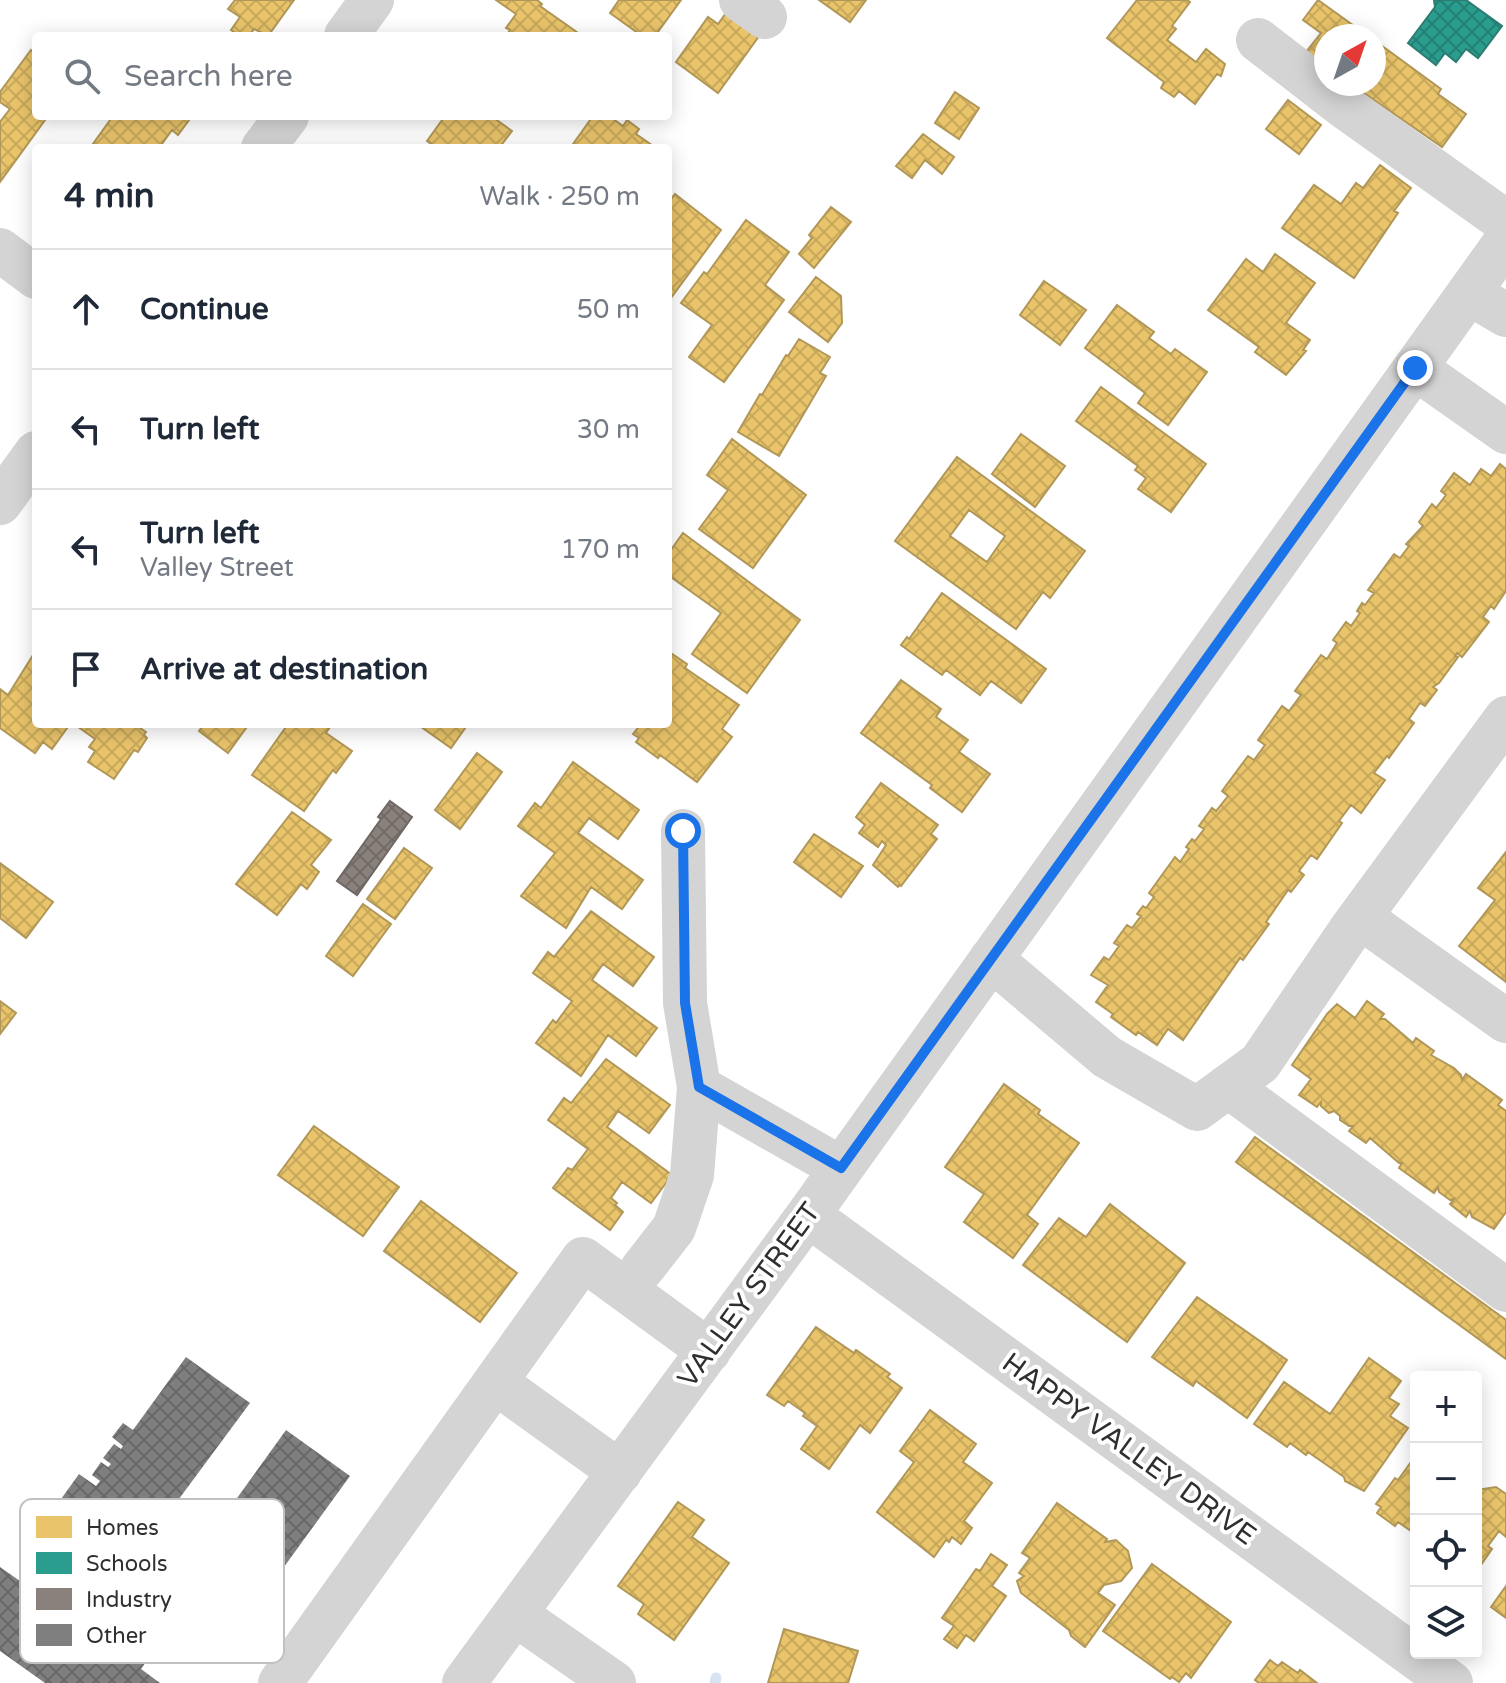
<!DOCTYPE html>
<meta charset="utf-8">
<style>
:root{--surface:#fff;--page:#f6f6f7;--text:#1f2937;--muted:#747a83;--line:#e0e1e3}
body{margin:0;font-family:"Varela Round",sans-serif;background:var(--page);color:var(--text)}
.controls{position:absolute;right:24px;bottom:24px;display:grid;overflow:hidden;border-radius:8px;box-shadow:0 4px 20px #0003}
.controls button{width:72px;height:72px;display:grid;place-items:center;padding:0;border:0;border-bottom:2px solid var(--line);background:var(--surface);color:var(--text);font:40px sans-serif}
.compass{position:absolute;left:1314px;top:24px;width:72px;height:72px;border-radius:50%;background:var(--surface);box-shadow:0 4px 20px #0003;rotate:40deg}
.stop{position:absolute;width:24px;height:24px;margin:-18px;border:6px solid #1a73e8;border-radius:50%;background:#fff}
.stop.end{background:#1a73e8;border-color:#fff;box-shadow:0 2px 8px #0008}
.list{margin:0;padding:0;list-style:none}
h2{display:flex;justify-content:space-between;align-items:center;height:104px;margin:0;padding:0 32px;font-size:34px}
h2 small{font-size:26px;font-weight:400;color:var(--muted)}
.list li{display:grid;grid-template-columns:52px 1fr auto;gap:24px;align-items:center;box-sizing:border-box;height:120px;padding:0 32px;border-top:2px solid var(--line)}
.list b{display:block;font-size:30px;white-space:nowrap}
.list p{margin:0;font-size:26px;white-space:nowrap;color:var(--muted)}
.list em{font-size:26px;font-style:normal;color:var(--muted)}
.icon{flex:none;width:44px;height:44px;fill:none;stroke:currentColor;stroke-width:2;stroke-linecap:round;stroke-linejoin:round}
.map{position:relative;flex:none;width:1506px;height:1683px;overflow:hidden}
.search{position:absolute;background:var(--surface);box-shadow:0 4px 20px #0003;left:32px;top:32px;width:640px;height:88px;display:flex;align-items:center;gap:20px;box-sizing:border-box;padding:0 28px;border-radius:8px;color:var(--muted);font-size:30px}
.panel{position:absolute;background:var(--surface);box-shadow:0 4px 20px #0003;left:32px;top:144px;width:640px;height:584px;border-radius:8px}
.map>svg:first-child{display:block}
</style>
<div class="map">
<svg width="1506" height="1683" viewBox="0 0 1506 1683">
<defs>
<pattern id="homes-cross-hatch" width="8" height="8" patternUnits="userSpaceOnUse" patternTransform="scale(2)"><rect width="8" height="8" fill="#e9c46a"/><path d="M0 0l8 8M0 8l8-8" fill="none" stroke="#c8a95c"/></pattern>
<pattern id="schools-cross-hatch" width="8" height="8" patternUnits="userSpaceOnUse" patternTransform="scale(2)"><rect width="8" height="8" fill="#2a9d8f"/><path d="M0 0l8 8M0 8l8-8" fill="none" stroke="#248075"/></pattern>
<pattern id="industry-cross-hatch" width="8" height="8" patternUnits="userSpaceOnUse" patternTransform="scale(2)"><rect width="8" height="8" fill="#8a817c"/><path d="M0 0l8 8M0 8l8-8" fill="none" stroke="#716a66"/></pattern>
<pattern id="building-cross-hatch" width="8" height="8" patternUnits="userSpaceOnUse" patternTransform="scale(2)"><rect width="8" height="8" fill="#7f7f7f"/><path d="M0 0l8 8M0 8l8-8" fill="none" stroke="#686868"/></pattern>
</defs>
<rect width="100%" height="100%" fill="#fff"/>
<path fill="url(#homes-cross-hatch)" stroke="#b19758" stroke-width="2" fill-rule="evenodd" d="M235,0H294L268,36L254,29L249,36H240L231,30L240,17L228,9Z
M496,0H537L542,4L540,6L581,35L506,36L510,30L506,28L516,14Z
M619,0H681L655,36H642L610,13Z
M819,0H866L850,22Z
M1137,0H1187L1190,2L1172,26L1176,29L1167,40L1196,62L1206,49L1225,64L1221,76L1217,74L1195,104L1179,91L1174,97L1161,88L1164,82L1107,38Z
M1318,0L1368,36H1326V66L1306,52L1321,33L1303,20Z
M729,9L762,32L718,93L676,62L708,17L718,24Z
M1374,40L1441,89L1438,94L1466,114L1442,147L1351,84H1374Z
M31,50L36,54V116H48L0,182V122L10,109L0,102V92Z
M955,92L979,108L959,139L935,123Z
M1288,100L1321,125L1299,154L1266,129Z
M113,116H192L178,135L172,130L159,148H90Z
M445,116H491L512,131L499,148H433L434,146L427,141Z
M593,116H609L623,126L627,120L639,129L636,134L656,148H575L573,144Z
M923,134L954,157L942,174L925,160L912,178L896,166Z
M1380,165L1411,188L1394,211L1398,213L1354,278L1282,228L1314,185L1341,204L1356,183L1363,188Z
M675,194L721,230L668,302V203Z
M831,207L851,222L814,268L799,254L812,238L809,235Z
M746,220L789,252L765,285L784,300L724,382L689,357L712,325L681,303L704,272L707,274Z
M1275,254L1315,283L1286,323L1310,340L1303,350L1306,351L1286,375L1255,352L1259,347L1208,310L1246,259L1263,272Z
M816,277L841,296L842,323L828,342L789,312Z
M1044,281L1086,310L1060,345L1020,315Z
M1117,305L1154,332L1149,338L1171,354L1175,349L1207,372L1168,425L1138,403L1145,393L1085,348Z
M799,339L830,357L820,373L826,376L779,456L738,432L760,394L762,395L786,355L788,356Z
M1101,387L1206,464L1171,512L1138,489L1146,478L1135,470L1138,466L1076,421Z
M1021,434L1065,466L1035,507L992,474Z
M732,439L806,495L753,568L699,529L728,490L707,475Z
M957,457L1085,551L1050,598L1043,592L1016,629L895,541ZM969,510L1005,536L987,562L950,536Z
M1500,464L1506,469V591L1494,609L1491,606L1483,617L1489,622L1462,657L1457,653L1455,656L1458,657L1439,683L1433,687L1437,690L1425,706L1420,703L1409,719L1414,723L1389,758L1387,756L1374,773L1385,780L1361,813L1351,805L1339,821L1342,823L1317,859L1311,855L1299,871L1304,875L1291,892L1288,890L1266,922L1269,924L1243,960L1240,958L1183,1040L1168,1029L1157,1045L1138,1032L1136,1035L1111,1017L1113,1014L1096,1002L1108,985L1091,975L1104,957L1109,960L1119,946L1114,943L1127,925L1132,928L1141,916L1137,914L1143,906L1146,908L1154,897L1149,893L1175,857L1180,862L1189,849L1186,847L1192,839L1195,841L1204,829L1199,826L1212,808L1216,811L1228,796L1222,791L1248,756L1254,760L1265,745L1258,740L1282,706L1289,711L1301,695L1295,691L1321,655L1327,659L1337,643L1333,640L1346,622L1351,626L1360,613L1357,611L1362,603L1365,605L1374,593L1368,590L1394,554L1400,558L1409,546L1406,544L1423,526L1419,522L1432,504L1436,508L1446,495L1441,491L1454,473L1470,485L1481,469L1491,476Z
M683,533L800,620L747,693L692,654L721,613L668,575V554Z
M942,593L1046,669L1021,703L991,681L980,695L946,670L942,675L901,645L907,637L909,639Z
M668,651L687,664L685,668L739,705L722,729L732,737L697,782L660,755L658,758L636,742L639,738L633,734L641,724H668Z
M35,652L36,724H70L52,749L43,742L35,753L0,728V689L8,695Z
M901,680L941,709L936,717L968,740L959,752L990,774L962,812L930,788L932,785L861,733Z
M74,724H134L146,732L144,735L147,738L138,752L134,750L114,779L88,762L95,751L89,747L95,739Z
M204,724H249L228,753L199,731Z
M288,724H332L326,733L352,751L336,773L333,770L304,811L252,775Z
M417,724H468L451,748Z
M477,753L502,772L460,829L435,810Z
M573,762L639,810L618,839L589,818L578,833L643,880L622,909L591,887L566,928L521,896L555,853L518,826L535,803L541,808Z
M881,783L938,825L931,834L937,839L901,886L899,885L898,887L873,865L886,845L882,841L878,847L859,833L865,825L856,817Z
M292,812L331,840L311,865L319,872L307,889L301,884L277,915L236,884Z
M814,834L863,866L841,897L794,862Z
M404,848L432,868L395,919L367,899Z
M1506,852V982L1459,946L1495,900L1478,888Z
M0,863L53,902L26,938L0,918Z
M363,904L391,924L353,976L326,956Z
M591,911L654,957L633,986L603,964L592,980L657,1028L636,1056L608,1035L581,1076L536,1043L553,1020L556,1023L572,1001L533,973L548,952L554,957Z
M0,1001L16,1013L0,1034Z
M1367,1001L1384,1014L1380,1019H1385L1413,1043L1416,1038L1434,1051L1431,1055L1454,1068L1461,1075L1462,1080L1466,1074L1502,1100L1498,1105L1506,1111V1212L1494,1229L1472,1217L1470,1211L1466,1217L1450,1204L1454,1199L1450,1200L1439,1192L1438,1187L1434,1193L1399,1168L1402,1163H1399L1370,1138L1366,1143L1349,1131L1353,1126H1349L1340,1120V1116L1334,1111L1329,1113L1321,1106V1102L1317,1107L1299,1095L1311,1079L1292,1065L1327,1014L1337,1004L1355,1018Z
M606,1059L670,1105L649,1133L618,1111L607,1127L672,1175L651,1203L622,1182L611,1198L617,1203L615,1205L623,1212L610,1230L553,1188L568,1168L572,1170L588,1149L548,1120L564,1098L571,1103Z
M1004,1084L1040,1110L1038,1114L1079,1143L1027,1215L1038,1224L1013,1258L964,1222L984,1194L945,1167Z
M314,1126L399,1187L363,1236L278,1175Z
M1255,1137L1506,1320V1359L1236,1162Z
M421,1201L517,1273L480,1322L384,1251Z
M1110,1204L1185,1263L1127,1342L1023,1265L1059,1218L1086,1237Z
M1197,1297L1287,1360L1247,1418L1196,1381L1193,1386L1152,1357Z
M816,1327L854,1353L856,1350L890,1374L887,1377L902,1388L870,1433L860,1425L829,1469L801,1449L817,1426L803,1416L805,1413L788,1401L784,1406L767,1395Z
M1369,1358L1401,1381L1389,1398L1399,1404L1390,1416L1408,1428L1364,1491L1345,1481L1344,1477L1308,1452L1306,1455L1290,1443L1287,1447L1254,1424L1284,1382L1330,1414Z
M930,1410L976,1444L963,1462L992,1483L964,1521L972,1528L961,1544L952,1537L949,1542L946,1540L934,1557L877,1512L914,1462L900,1451Z
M1416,1455V1531H1411L1398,1522L1395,1526L1377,1513L1381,1507L1376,1504L1395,1478L1398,1480Z
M1496,1487L1506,1494V1537L1499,1531L1488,1546L1492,1549L1476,1572V1490Z
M678,1502L704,1520L692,1537L729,1563L674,1640L638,1614L644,1604L618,1586Z
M1057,1503L1107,1539L1105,1542L1116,1540L1128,1551L1132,1568L1121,1581L1104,1585L1098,1593L1115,1605L1085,1647L1071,1636L1069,1630L1021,1593L1017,1581L1024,1576L1019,1573L1030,1558L1022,1553Z
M991,1554L1007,1565L992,1586L1006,1596L974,1641L966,1635L957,1648L944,1639L954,1626L942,1618L976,1569L980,1571Z
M1152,1564L1231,1622L1191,1678L1186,1673L1179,1682L1172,1677L1170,1679L1103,1631Z
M1506,1586V1618L1491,1607Z
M784,1629L858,1651L848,1683H768Z
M1270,1660L1278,1666L1282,1662L1298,1673L1300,1670L1317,1683H1259L1255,1680Z"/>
<path fill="url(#schools-cross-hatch)" stroke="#2c7c72" stroke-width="2" d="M1434,0H1466L1502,26L1478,58L1466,49L1456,62L1445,53L1436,65L1408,43L1435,7Z"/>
<path fill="url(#industry-cross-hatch)" stroke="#6f6865" stroke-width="2" d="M390,801L412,817L357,895L337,881L381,819L378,817Z"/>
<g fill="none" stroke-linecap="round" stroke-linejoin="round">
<path stroke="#d8e3f4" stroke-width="11" d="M715,1683L716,1678"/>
</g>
<path fill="url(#building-cross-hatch)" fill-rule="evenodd" d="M186,1357L250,1403L116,1584L155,1612L286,1430L350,1476L223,1651L177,1618L141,1669L160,1683H45L0,1651V1567L27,1586L35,1575L21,1565L50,1524L46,1520L79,1474L96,1486L100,1481L92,1475L101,1462L108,1467L111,1464L103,1458L114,1444L121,1449L123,1446L112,1437L123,1423L133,1430ZM88,1554L109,1569L105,1575L83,1560Z"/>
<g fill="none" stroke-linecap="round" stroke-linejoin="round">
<path stroke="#d4d4d4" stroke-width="44" d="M741,0L765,17
M346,36L372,0
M1258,40L1342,105L1506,222
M263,148L287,116
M0,250L36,277
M1469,293L1506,315
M1415,368L1506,432
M0,503L36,453
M1360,917L1506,1021
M991,959L1107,1057L1197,1109L1260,1063L1351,929L1506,718
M1228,1086L1506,1290
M699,1087L841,1168
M808,1215L1451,1683
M642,1269L674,1228L692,1175L699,1087L685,1003L683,831
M495,1382L620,1472
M515,1614L614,1683
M280,1683L583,1259L709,1351
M464,1683L808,1215L1506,241"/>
</g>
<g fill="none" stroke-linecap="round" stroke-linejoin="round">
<path stroke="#1a73e8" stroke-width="10" d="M683,831L685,1003L699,1087L841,1168L1415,368"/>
</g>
<g text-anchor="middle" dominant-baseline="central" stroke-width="8" stroke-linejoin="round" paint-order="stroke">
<g font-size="28" fill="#2f2f2f" stroke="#fff">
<text transform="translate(749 1295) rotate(-54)">VALLEY STREET</text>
<text transform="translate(1129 1449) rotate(36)">HAPPY VALLEY DRIVE</text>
</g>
</g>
<rect x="20" y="1499" width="264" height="164" rx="12" fill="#fff" stroke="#c1c1c1" stroke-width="2"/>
<rect x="36" y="1516" width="36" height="22" fill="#e9c46a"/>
<rect x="36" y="1552" width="36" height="22" fill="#2a9d8f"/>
<rect x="36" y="1588" width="36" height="22" fill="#8a817c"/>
<rect x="36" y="1624" width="36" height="22" fill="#7f7f7f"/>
<g font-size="22" fill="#2f2f2f">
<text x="86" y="1535">Homes</text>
<text x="86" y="1571">Schools</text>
<text x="86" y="1607">Industry</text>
<text x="86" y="1643">Other</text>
</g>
</svg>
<div class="controls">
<button>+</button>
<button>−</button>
<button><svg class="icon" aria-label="locate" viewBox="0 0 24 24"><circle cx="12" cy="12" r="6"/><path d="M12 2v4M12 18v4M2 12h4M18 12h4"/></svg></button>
<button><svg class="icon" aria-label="layers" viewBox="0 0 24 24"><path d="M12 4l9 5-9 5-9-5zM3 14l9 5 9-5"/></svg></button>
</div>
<svg class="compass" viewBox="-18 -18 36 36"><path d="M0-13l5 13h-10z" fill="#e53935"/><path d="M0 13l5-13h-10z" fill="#747a83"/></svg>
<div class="stop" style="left:683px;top:831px"></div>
<div class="stop end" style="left:1415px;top:368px"></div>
<div class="search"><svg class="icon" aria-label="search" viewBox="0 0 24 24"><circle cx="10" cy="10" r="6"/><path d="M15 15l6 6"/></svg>Search here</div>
<section class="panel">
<h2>4 min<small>Walk · 250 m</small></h2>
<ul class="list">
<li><svg class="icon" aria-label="ahead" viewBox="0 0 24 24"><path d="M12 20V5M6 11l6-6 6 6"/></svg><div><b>Continue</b></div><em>50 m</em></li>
<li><svg class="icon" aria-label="left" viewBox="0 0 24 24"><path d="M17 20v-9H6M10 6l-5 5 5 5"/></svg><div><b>Turn left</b></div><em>30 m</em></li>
<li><svg class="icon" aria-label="left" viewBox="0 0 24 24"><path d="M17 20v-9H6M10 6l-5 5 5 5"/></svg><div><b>Turn left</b><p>Valley Street</p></div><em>170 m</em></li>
<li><svg class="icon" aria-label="arrive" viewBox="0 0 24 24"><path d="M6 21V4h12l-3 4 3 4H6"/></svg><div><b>Arrive at destination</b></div></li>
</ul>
</section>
</div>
